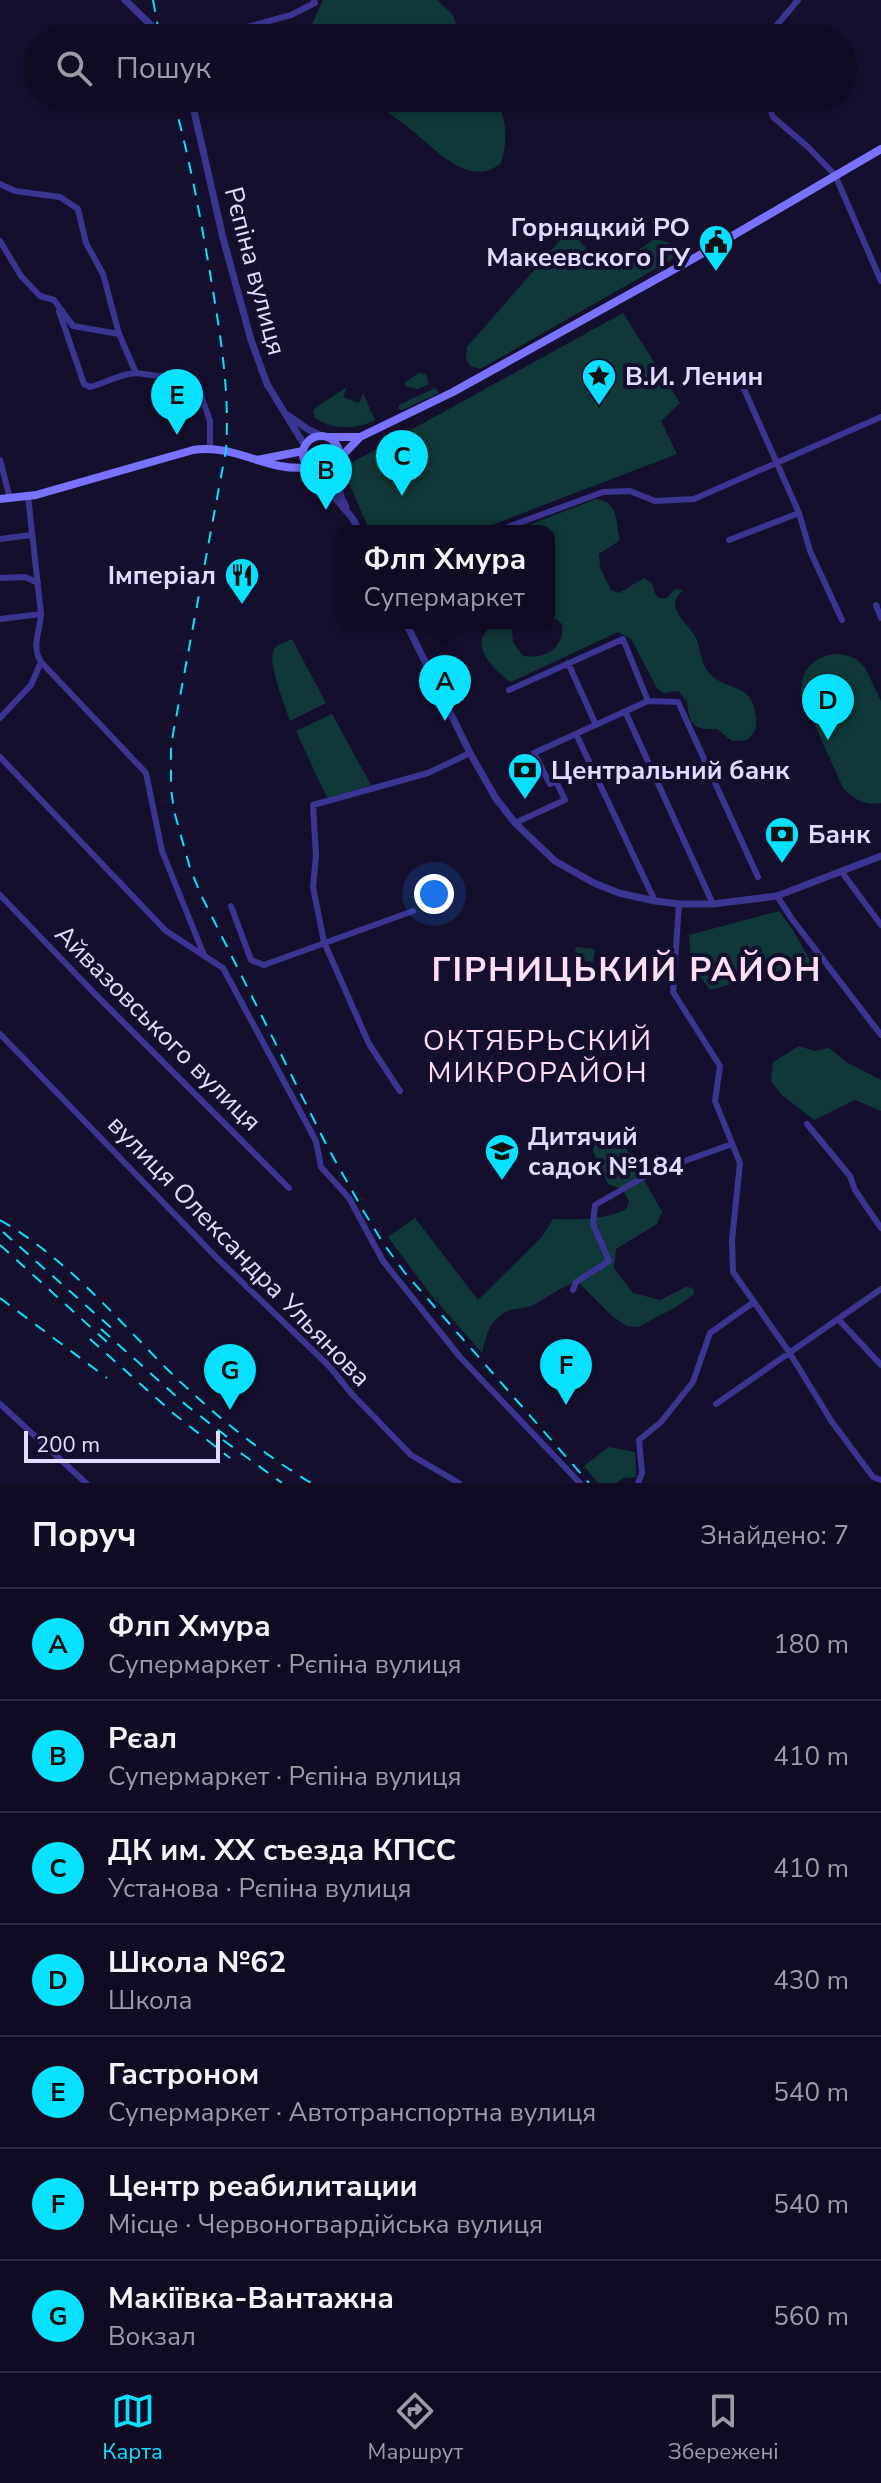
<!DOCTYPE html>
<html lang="uk">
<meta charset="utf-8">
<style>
:root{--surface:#100b22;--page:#19142a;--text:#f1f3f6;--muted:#9c9ba5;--line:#302b40;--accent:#07e1ff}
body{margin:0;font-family:"Nunito Sans",sans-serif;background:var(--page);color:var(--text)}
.scale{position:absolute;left:24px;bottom:20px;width:196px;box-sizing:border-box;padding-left:8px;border:4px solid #e0dbff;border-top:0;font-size:22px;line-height:28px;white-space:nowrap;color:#e0dbff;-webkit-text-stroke:6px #150f2e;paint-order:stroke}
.you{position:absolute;left:434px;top:894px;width:28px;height:28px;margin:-20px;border:6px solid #fff;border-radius:50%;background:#1a73e8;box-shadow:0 0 0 12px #1a73e833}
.badge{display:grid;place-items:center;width:52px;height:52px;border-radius:50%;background:var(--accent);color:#111;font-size:26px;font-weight:700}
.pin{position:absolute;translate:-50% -66px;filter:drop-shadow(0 2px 4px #0008)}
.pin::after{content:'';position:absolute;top:42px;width:28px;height:24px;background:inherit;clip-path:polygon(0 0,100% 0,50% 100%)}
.popup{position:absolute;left:335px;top:525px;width:220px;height:104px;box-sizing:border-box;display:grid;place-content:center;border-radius:16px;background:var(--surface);filter:drop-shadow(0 2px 6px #0005);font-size:26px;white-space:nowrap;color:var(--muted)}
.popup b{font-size:30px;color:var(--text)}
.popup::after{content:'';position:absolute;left:50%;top:100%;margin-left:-16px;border:16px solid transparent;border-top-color:var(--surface)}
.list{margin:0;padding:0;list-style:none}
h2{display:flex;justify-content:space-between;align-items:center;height:104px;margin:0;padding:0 32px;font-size:34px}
h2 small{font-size:26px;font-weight:400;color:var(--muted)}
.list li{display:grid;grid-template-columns:52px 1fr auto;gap:24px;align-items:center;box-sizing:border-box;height:112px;padding:0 32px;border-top:2px solid var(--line)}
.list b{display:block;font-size:30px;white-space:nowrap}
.list p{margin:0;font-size:26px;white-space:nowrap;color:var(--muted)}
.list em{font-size:26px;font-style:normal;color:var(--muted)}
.icon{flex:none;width:44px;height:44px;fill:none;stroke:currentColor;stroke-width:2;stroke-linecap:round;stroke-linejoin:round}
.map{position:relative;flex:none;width:881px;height:1483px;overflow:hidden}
.search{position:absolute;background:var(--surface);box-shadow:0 4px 12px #0003;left:24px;right:24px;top:24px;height:88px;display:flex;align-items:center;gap:20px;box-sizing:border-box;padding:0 28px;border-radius:44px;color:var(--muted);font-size:30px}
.sheet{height:888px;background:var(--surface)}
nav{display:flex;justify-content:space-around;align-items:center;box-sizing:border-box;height:112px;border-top:2px solid var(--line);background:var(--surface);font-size:22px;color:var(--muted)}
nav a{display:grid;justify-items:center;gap:4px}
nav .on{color:var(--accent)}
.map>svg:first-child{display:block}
</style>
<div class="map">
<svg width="881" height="1483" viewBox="0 0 881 1483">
<rect width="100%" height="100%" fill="#150f2e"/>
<path fill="#113838" d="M323,0H437L453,15L461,38H313L312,24Z
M368,98H495C507,117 508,141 501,163C471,189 437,151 414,132C399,120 383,109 368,98Z
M570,229C608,275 606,271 655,239L670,243L677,254L671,260L480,369L470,366L466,359L467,347Z
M623,313L680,403L661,421L677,454L476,531H370L342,468Z
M419,373L426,374L429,384L417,389L405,386V382Z
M347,387L343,397L359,403L363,393L375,420C356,430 333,430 315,418L313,412L315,408Z
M435,388L439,393L402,410L398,409L399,405Z
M311 456a11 11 0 1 1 22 0a11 11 0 1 1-22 0Z
M596,499C620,502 615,523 620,540L599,554L600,568L611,590L619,593L644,578L652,583L655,594L659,598H667L675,589L683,590C679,595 674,599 675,606C678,618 691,628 696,638C701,650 701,664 709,673C727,693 753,680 756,718C757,728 755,733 747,740L732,741L717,729C688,731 690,720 686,696V701L679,691L663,693L657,688L631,639L618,632L511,682C500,676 477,653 482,638C483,635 488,630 490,627L503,626L512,630L513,642L523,656C544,659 565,649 562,624L556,619L549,622V531H526L524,527Z
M292,639L326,703L290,721C286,708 265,658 275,648C278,644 287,642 292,639Z
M833,654L845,655L856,659L865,668L881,701V803C865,806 853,799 843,788L802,697C799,674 809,659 833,654Z
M332,714L371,785L327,798L296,731Z
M779,911L793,930L811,962L710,990L691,964L689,935Z
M576,947L595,949L593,962L574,959Z
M799,1046L814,1051L829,1048L848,1063L881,1080V1111L855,1100L814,1120L782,1095L771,1082L773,1062Z
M617,1132L662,1212L657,1224L616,1249L614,1268L633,1293L660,1300L686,1287L693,1288L694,1294L676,1307L638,1327L627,1326L612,1316L578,1282C558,1288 550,1296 533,1305C525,1309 516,1308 508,1311C490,1318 486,1336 482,1353L431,1295L388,1237L415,1218L478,1300L542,1237L553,1219C577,1220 606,1220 626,1209L629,1201L622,1189L608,1184L593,1151L594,1146Z
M609,1447L635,1452L636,1477L623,1478L617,1483H598L584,1466Z"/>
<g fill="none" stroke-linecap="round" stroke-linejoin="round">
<path stroke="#3a3591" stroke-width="6" d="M207,38L291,15L315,3L314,0
M766,38L798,0
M766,98L773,117L808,147L835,175L881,281
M0,184L15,191L60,197L78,209L86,243L103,274L119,334
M0,241L21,276L40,296L54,300L73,326L119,334L136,373L196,381L210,421V447
M59,311L84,384L90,387C106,383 119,374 136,373
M744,389L799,513L810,551L842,620
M0,460L10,498
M497,531L603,492L630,491L655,501L694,499L881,417
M0,539L31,535
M729,540L799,513
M0,578L25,577L38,583
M876,605L881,618
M0,619L41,614
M41,662L146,773L162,851L204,955
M568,663L596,725
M509,690L623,639L648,701
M625,711L713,904
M0,718L31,685L41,662C31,646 40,632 41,614L28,496
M576,734L655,901
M0,757L166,931L223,968L316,1141L321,1167L349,1198L383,1261L460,1357L580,1483
M515,823L565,800L556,781L550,784L534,753L648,701L678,702L758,877
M841,871L881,925
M0,895L95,994L289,1188
M777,896L792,919L881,1035
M679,904L673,992L720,1066L715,1101L740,1163L732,1240L733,1272L789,1352L832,1422L873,1477L881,1480
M231,906L251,960L264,965L413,911
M0,1034L217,1258L329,1366L351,1393L411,1455L459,1483
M400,1091L369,1044L324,942L313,887L316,856L313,805L428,773L470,753
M807,1124L850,1176L855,1190L881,1228
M573,1290L576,1282L609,1261L593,1224L595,1205L651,1173L732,1144
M838,1319L881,1365
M0,1404L86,1483
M716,1404L881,1289
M638,1483L642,1473L639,1440L661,1422L693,1382L710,1333L754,1302"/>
<path stroke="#3a3591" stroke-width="7" d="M125,0L154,28L161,38
M191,98L223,238L251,340L267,384L305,446
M286,414L309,430L322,436
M335,465L341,497L346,507
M312,470L353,519L359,531
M406,623L470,753L495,797L515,823L555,861L594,883L619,893L655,901L679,904H713L777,896L881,856"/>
<path stroke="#7972ff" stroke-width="8" d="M303 454a18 18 0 1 1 36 0a18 18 0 1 1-36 0Z
M328,437H360L453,392L698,256L881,149
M339,459L360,437
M257,460L303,451
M0,499L36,495L193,450C235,443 268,473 308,467"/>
<path stroke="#07e1ff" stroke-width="2" stroke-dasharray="12 10" stroke-linecap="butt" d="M153,0L160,38
M173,98C189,156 200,214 210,273C220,332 230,390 226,450L171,745V789L174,811L190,868L201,895L327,1146L364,1212L383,1243L405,1273L589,1483
M0,1220C64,1257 112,1313 163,1365C208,1410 257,1450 311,1483
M3,1232L117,1333
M0,1245L107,1342
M0,1298L107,1378
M101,1329L186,1405L235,1443
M90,1339L174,1414L230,1458
M223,1440L282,1483"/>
</g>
<defs>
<g id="civic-pin" transform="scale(1.8)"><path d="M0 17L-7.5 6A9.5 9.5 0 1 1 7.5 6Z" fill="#07e1ff" stroke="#150f2e"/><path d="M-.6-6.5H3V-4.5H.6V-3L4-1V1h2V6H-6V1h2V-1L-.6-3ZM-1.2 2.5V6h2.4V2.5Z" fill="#111"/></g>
<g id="sight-pin" transform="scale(1.8)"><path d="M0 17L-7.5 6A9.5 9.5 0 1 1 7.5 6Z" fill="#07e1ff" stroke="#150f2e"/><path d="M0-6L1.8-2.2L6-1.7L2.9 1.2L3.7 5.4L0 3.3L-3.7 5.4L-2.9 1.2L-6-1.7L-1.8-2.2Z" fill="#111"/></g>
<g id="restaurant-pin" transform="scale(1.8)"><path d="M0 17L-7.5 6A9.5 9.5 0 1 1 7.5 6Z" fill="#07e1ff" stroke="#150f2e"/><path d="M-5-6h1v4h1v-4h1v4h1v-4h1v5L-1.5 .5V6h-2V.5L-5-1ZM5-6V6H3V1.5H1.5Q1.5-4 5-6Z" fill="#111"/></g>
<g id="bank-pin" transform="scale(1.8)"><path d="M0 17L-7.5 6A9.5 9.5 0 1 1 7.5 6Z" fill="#07e1ff" stroke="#150f2e"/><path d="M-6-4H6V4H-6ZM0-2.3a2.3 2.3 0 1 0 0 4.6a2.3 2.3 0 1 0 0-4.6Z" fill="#111"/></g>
<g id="school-pin" transform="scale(1.8)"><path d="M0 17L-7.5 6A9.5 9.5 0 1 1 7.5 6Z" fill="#07e1ff" stroke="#150f2e"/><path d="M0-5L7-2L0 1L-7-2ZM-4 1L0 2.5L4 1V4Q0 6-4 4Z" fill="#111"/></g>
</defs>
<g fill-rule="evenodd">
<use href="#civic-pin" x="716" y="242"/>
<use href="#sight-pin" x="599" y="376"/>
<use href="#restaurant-pin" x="242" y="575"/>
<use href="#bank-pin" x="525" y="770"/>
<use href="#bank-pin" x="782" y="834"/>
<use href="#school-pin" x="502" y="1151"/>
</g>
<g text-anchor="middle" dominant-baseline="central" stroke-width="8" stroke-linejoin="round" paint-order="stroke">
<g font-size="26" font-weight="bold" fill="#e0dbff" stroke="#150f2e" text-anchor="start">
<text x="690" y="227" text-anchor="end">Горняцкий РО<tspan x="690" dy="30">Макеевского ГУ</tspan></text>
<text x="625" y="376">В.И. Ленин</text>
<text x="216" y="575" text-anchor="end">Імперіал</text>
<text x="551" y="770">Центральний банк</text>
<text x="808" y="834">Банк</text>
<text x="528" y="1136">Дитячий<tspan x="528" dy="30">садок №184</tspan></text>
</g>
<g font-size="26" fill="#e0dbff" stroke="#150f2e">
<text transform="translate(255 271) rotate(75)">Рєпіна вулиця</text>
<text transform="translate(158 1028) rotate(45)">Айвазовського вулиця</text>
<text transform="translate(239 1251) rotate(46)">вулиця Олександра Ульянова</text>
</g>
<g font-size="28" letter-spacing="2" fill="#ffddf2" stroke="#150f2e">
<text x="538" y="1041">ОКТЯБРЬСКИЙ<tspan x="538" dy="32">МИКРОРАЙОН</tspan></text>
</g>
<g font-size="34" font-weight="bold" letter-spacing="2" fill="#ffddf2" stroke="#150f2e">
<text x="627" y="970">ГІРНИЦЬКИЙ РАЙОН</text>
</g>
</g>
</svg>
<div class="scale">200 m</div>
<div class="you"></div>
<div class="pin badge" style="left:445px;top:721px">A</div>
<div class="popup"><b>Флп Хмура</b>Супермаркет</div>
<div class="pin badge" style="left:326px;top:510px">B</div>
<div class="pin badge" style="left:402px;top:496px">C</div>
<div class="pin badge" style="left:828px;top:740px">D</div>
<div class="pin badge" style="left:177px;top:435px">E</div>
<div class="pin badge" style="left:566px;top:1405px">F</div>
<div class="pin badge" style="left:230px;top:1410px">G</div>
<div class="search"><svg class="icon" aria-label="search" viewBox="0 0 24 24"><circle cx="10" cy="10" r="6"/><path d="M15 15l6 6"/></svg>Пошук</div>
</div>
<section class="sheet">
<h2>Поруч<small>Знайдено: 7</small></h2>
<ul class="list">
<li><span class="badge">A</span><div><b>Флп Хмура</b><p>Супермаркет · Рєпіна вулиця</p></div><em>180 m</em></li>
<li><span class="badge">B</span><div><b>Рєал</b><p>Супермаркет · Рєпіна вулиця</p></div><em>410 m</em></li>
<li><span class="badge">C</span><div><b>ДК им. XX съезда КПСС</b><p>Установа · Рєпіна вулиця</p></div><em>410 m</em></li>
<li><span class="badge">D</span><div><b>Школа №62</b><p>Школа</p></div><em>430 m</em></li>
<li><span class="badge">E</span><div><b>Гастроном</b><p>Супермаркет · Автотранспортна вулиця</p></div><em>540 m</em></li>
<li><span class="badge">F</span><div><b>Центр реабилитации</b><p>Місце · Червоногвардійська вулиця</p></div><em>540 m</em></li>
<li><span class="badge">G</span><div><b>Макіївка-Вантажна</b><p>Вокзал</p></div><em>560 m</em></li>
</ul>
</section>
<nav>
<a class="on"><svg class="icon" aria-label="map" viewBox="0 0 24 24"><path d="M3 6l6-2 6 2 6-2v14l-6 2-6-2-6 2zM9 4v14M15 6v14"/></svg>Карта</a>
<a><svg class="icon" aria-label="directions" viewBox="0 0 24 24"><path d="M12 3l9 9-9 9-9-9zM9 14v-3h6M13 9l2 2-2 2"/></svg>Маршрут</a>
<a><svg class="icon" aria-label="saved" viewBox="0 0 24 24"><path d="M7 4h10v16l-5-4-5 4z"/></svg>Збережені</a>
</nav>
